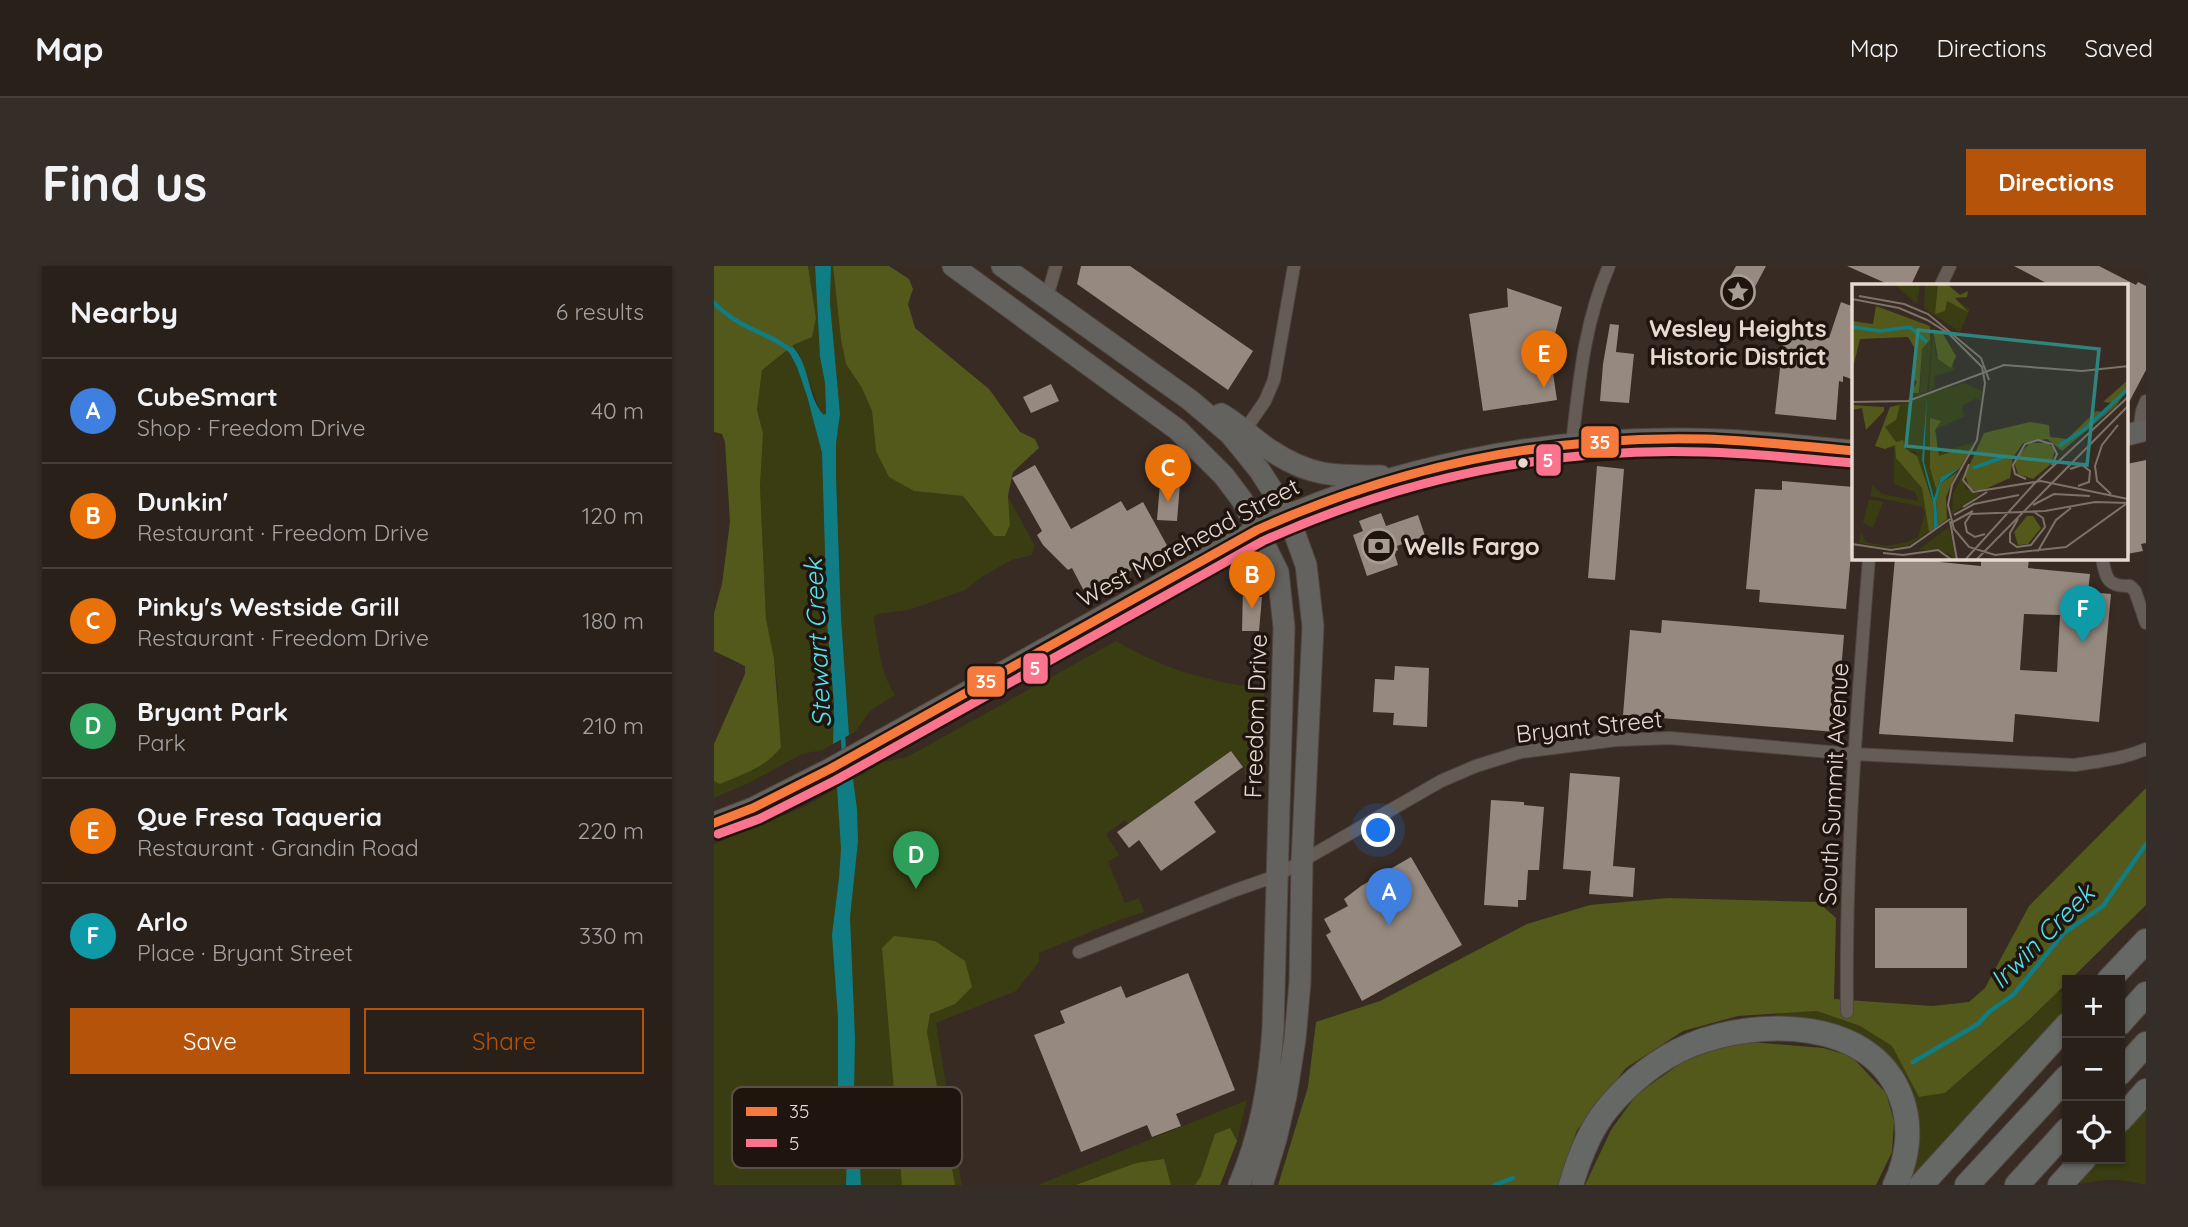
<!DOCTYPE html>
<meta charset="utf-8">
<style>
:root{--surface:#29201a;--page:#352d27;--text:#f1f3f6;--muted:#a5a3a2;--line:#453e39;--accent:#b45309}
body{margin:0;font-family:Quicksand,sans-serif;background:var(--page);color:var(--text)}
.controls{position:absolute;right:21px;bottom:21px;display:grid;overflow:hidden;border-radius:0px;box-shadow:0 2px 5px #0004}
.controls button{width:63px;height:63px;display:grid;place-items:center;padding:0;border:0;border-bottom:2px solid var(--line);background:var(--surface);color:var(--text);font:35px sans-serif}
.you{position:absolute;left:665px;top:565px;width:24px;height:24px;margin:-18px;border:5px solid #fff;border-radius:50%;background:#1a73e8;box-shadow:0 0 0 10px #1a73e833}
.badge{display:grid;place-items:center;width:46px;height:46px;border-radius:50%;background:var(--accent);color:#fff;font-size:23px;font-weight:700}
.pin{position:absolute;translate:-50% -58px;filter:drop-shadow(0 2px 4px #0008)}
.pin::after{content:'';position:absolute;top:37px;width:24px;height:21px;background:inherit;clip-path:polygon(0 0,100% 0,50% 100%)}
.list{margin:0;padding:0;list-style:none}
h2{display:flex;justify-content:space-between;align-items:center;height:91px;margin:0;padding:0 28px;font-size:30px}
h2 small{font-size:23px;font-weight:400;color:var(--muted)}
.list li{display:grid;grid-template-columns:46px 1fr auto;gap:21px;align-items:center;box-sizing:border-box;height:105px;padding:0 28px;border-top:2px solid var(--line)}
.list b{display:block;font-size:26px;white-space:nowrap}
.list p{margin:0;font-size:23px;white-space:nowrap;color:var(--muted)}
.list em{font-size:23px;font-style:normal;color:var(--muted)}
.actions{display:flex;gap:14px;padding:21px 28px}
.actions a{flex:1;padding:16px 0;border:2px solid var(--accent);border-radius:0px;text-align:center;font-size:24px;color:var(--accent)}
.actions .main{background:var(--accent);color:#fff}
.icon{flex:none;width:38px;height:38px;fill:none;stroke:currentColor;stroke-width:2;stroke-linecap:round;stroke-linejoin:round}
.map{position:relative;flex:none;width:1432px;height:919px;overflow:hidden;border-radius:0px}
header{display:flex;align-items:center;gap:42px;box-sizing:border-box;height:98px;padding:0 35px;background:var(--surface);border-bottom:2px solid var(--line)}
header strong{font-size:33px}
nav{display:flex;gap:38px;margin-inline-start:auto;font-size:24px}
.intro{display:flex;align-items:center;justify-content:space-between;box-sizing:border-box;height:168px;padding:0 42px}
h1{margin:0;font-size:49px}
.button{padding:18px 32px;border-radius:0px;background:var(--accent);color:#fff;font-size:24px;font-weight:700}
main{display:flex;gap:42px;padding:0 42px}
aside{flex:1;background:var(--surface);border-radius:0px;box-shadow:0 2px 5px #0004}
.map>svg:first-child{display:block}
</style>
<header>
<strong>Map</strong>
<nav><a>Map</a><a>Directions</a><a>Saved</a></nav>
</header>
<div class="intro"><h1>Find us</h1><a class="button">Directions</a></div>
<main>
<aside>
<h2>Nearby<small>6 results</small></h2>
<ul class="list">
<li><span class="badge" style="background:#3f7fe0">A</span><div><b>CubeSmart</b><p>Shop · Freedom Drive</p></div><em>40 m</em></li>
<li><span class="badge" style="background:#e8710a">B</span><div><b>Dunkin'</b><p>Restaurant · Freedom Drive</p></div><em>120 m</em></li>
<li><span class="badge" style="background:#e8710a">C</span><div><b>Pinky's Westside Grill</b><p>Restaurant · Freedom Drive</p></div><em>180 m</em></li>
<li><span class="badge" style="background:#2e9e5b">D</span><div><b>Bryant Park</b><p>Park</p></div><em>210 m</em></li>
<li><span class="badge" style="background:#e8710a">E</span><div><b>Que Fresa Taqueria</b><p>Restaurant · Grandin Road</p></div><em>220 m</em></li>
<li><span class="badge" style="background:#0f9aa8">F</span><div><b>Arlo</b><p>Place · Bryant Street</p></div><em>330 m</em></li>
</ul>
<div class="actions"><a class="main">Save</a><a>Share</a></div>
</aside>
<div class="map">
<svg width="1432" height="919" viewBox="0 0 1432 919">
<rect width="100%" height="100%" fill="#372b23"/>
<path fill="#393d11" d="M94,0H101L106,91L111,117L112,147L110,149L105,142L85,88L78,80L102,52Z
M117,0H119L127,74L132,98L148,122L158,145L162,185L200,225L249,230L261,247L296,259L294,230L321,280L318,289L298,294L269,310L251,324L195,344L163,348L160,352C164,378 166,406 181,429L156,445L141,466L135,469L127,351L122,210V178L126,148L116,37Z
M74,84L83,101L93,130L108,187L113,356L120,438L119,478L109,484L88,488L37,516L0,532V515L6,517L33,506L62,489L64,425L60,392L52,353L46,220L49,167L43,144L48,104Z
M402,375C449,403 496,416 550,423L545,516L531,518V502L517,485L414,558L411,554L392,568L405,589L394,596L411,637L425,632L430,646L408,653L325,687V696L302,725L222,757L248,919H0V578L90,541L169,496L193,491Z
M1353,722V742L1193,919L1199,843L1121,761L1060,748L1103,745L1146,760L1178,780L1206,831L1231,827L1316,754L1343,727Z
M533,834L523,875L506,919H324Z
M1432,839V919C1407,913 1393,912 1367,918L1364,915L1384,893H1406V869Z"/>
<path fill="#53591a" d="M0,0H94L102,52L98,71L81,78L48,104L43,144L49,167L46,220L52,353L60,392L67,481C55,500 26,509 6,518L0,515V478L31,408V400L0,385V347L8,318L16,256L11,176L8,168L0,166Z
M119,0H175L195,13L199,23L194,38L201,62L275,123L306,166L321,173L325,182L299,206L294,230L296,259L291,270H280L249,230L200,225L175,211L162,185L158,145L148,122L132,98L127,74Z
M1432,522V639L1356,714H1353V717L1316,753L1231,827L1205,831L1178,780L1146,760L1103,745L1024,750L969,765L912,802L863,864L844,919H564L594,821L602,756L666,735L813,658L876,639L954,632L1104,636L1122,652L1120,733L1218,740L1255,736L1271,722L1315,640Z
M180,670L221,675L251,695L258,721L241,738L216,748L213,766L241,919H188L168,682Z
M1037,776L1109,782L1137,790L1172,827L1180,855L1178,886L1162,919H871L897,864L923,828L970,795L1006,782Z
M516,862L523,875L506,919H481L487,910L501,868Z
M450,893L457,919H362L422,897Z"/>
<path fill="#0f7d83" d="M101,0H117L116,37L126,148L122,178V210L127,351L135,469L119,478L120,438L113,356L108,187L93,130L83,101L74,84L78,80C97,100 93,132 110,149L112,147L111,117L106,91Z
M139,513L143,543L144,575L136,651L141,772L140,829L143,848L147,919H132L133,889L124,837V752L118,669L125,612L127,583L123,521Z"/>
<g fill="none" stroke-linecap="round" stroke-linejoin="round">
<path stroke="#0f7d83" stroke-width="4.5" d="M0,37C11,48 25,57 38,63C52,70 67,75 78,86
M129,469L130,488
M130,504L131,523
M1199,796L1264,758L1276,745L1299,729L1350,667L1389,640L1432,578
M781,919L799,912"/>
</g>
<path fill="#968a80" fill-rule="evenodd" d="M367,0H416L539,85L514,124L363,18Z
M1022,0H1052L1033,36L1009,23Z
M1133,0H1206L1197,19H1176Z
M1300,0H1385L1422,19L1424,16L1432,20V104L1413,140V19H1336Z
M793,22L848,41L836,87L843,134L769,145L755,48L794,41Z
M1127,36L1140,41V114L1129,110V116L1125,115L1122,154L1061,148L1071,57L1115,72Z
M896,58L905,59L902,86L920,88L915,137L886,135L889,98Z
M337,118L345,135L317,147L309,131Z
M1432,194V277L1427,278L1429,285L1413,288V198Z
M458,195L474,203L466,218L463,255L443,254L446,217Z
M321,199L357,263L407,235L413,245L429,236L455,283L376,328L370,325L358,302L354,304L329,279L323,269L328,265L298,212Z
M883,200L910,203L901,314L874,312Z
M1068,215L1140,221V255L1132,343L1045,336L1046,324L1032,323L1041,223L1068,224Z
M667,247L672,260L704,249L711,270L683,280L684,284L680,286L684,299L653,310L639,269L649,265L645,255Z
M1181,292H1226V296L1267,300V292H1315L1314,302L1376,308L1374,326L1397,328L1385,456L1301,448L1299,476L1165,468ZM1310,348L1346,349L1343,406L1306,404Z
M529,320H542V331H548L545,365H528Z
M948,354L1130,369L1122,466L909,449L916,364L947,367Z
M681,400L715,402L713,461L679,459L680,447L659,446L661,413L680,414Z
M517,485L529,501L480,536L502,566L447,605L425,574L415,582L403,566Z
M856,507L906,511L899,600L921,602L919,631L875,628L877,605L849,603Z
M777,534L810,536V539L830,541L825,604H814L812,634H804V641L770,639Z
M697,591L748,679L648,735L612,669L617,666L610,653L634,640L630,633L647,620Z
M1161,642H1253V702H1161Z
M474,707L521,824L462,848L467,860L438,871L433,859L367,886L320,769L351,757L346,745L407,720L412,732Z"/>
<g fill="none" stroke-linecap="round" stroke-linejoin="round">
<g stroke="#514740" stroke-width="14">
<path id="street" d="M1227,19L1236,0
M333,31L342,0
M531,164L551,135L560,114L580,0
M1425,166L1428,145L1432,135
M858,178C865,117 870,57 895,0
M1388,292C1392,312 1393,321 1416,320L1421,325L1432,357
M365,686L519,625L562,610L727,515L762,500L807,486L902,474L956,472L1139,488L1361,499C1385,495 1409,493 1432,483
M1133,746C1131,594 1143,444 1155,292"/>
</g>
<g stroke="#514740" stroke-width="23">
<path id="primary" d="M239,0L464,164L510,210L528,234L564,306L570,361L559,763C555,818 547,868 525,919
M288,0L476,134L516,168L546,205L574,249L592,299L599,360L588,596L586,716L581,773L572,830L562,873L548,919
M507,148C525,158 539,173 556,184C597,211 620,210 667,210
M1413,169L1432,164
M0,557L39,542L116,503L543,264C668,202 831,171 970,173C1027,173 1084,180 1140,185"/>
</g>
<g stroke="#514740" stroke-width="26">
<path id="highway" d="M1395,714L1432,675
M1406,757L1432,728
M1406,807L1432,778
M1406,854L1432,825
M857,919C865,892 875,865 893,843C915,816 945,792 977,779C1043,752 1157,751 1187,831C1198,860 1194,892 1181,919
M1207,919L1353,759
M1253,919L1353,811
M1303,919L1353,864
M1346,919L1370,893"/>
</g>
<use href="#street" stroke="#665c56" stroke-width="12"/>
<use href="#primary" stroke="#64625e" stroke-width="21"/>
<use href="#highway" stroke="#656865" stroke-width="24"/>
<g stroke="#1f150e" stroke-width="14">
<path id="bus-1" d="M0,557L39,542L116,503L543,264C685,200 835,169 992,173C1041,175 1090,180 1140,185"/>
</g>
<g stroke="#1f150e" stroke-width="14">
<path id="bus-2" d="M4,568L45,553L122,514L549,275C689,212 837,181 991,186C1040,187 1090,193 1139,197"/>
</g>
<use href="#bus-1" stroke="#f6793e" stroke-width="9"/>
<use href="#bus-2" stroke="#fc738d" stroke-width="9"/>
</g>
<defs>
<g id="sight-ring" transform="scale(1.75)"><circle r="9.5" fill="#1f150e" stroke="#a99c93" stroke-width="1.5"/><path d="M0-6L1.8-2.2L6-1.7L2.9 1.2L3.7 5.4L0 3.3L-3.7 5.4L-2.9 1.2L-6-1.7L-1.8-2.2Z" fill="#a99c93"/></g>
<g id="bank-ring" transform="scale(1.75)"><circle r="9.5" fill="#1f150e" stroke="#a99c93" stroke-width="1.5"/><path d="M-6-4H6V4H-6ZM0-2.3a2.3 2.3 0 1 0 0 4.6a2.3 2.3 0 1 0 0-4.6Z" fill="#a99c93"/></g>
</defs>
<g fill-rule="evenodd">
<use href="#sight-ring" x="1024" y="26"/>
<use href="#bank-ring" x="665" y="280"/>
</g>
<circle fill="#e7d9d0" stroke="#1f150e" stroke-width="2.5" cx="809" cy="197" r="6"/>
<g text-anchor="middle" dominant-baseline="central" stroke-width="7" stroke-linejoin="round" paint-order="stroke">
<g font-size="24" font-weight="bold" fill="#e7d9d0" stroke="#1f150e">
<text x="1024" y="62">Wesley Heights<tspan x="1024" dy="28">Historic District</tspan></text>
<text x="690" y="280" text-anchor="start">Wells Fargo</text>
</g>
<g font-size="24" fill="#e7d9d0" stroke="#1f150e">
<text transform="translate(474 276) rotate(-28)">West Morehead Street</text>
<text transform="translate(541 450) rotate(-88)">Freedom Drive</text>
<text transform="translate(875 460) rotate(-6)">Bryant Street</text>
<text transform="translate(1119 518) rotate(-87)">South Summit Avenue</text>
</g>
<g font-size="26" font-style="italic" fill="#4fe4ef" stroke="#1f150e">
<text transform="translate(103 377) rotate(-93)">Stewart Creek</text>
<text transform="translate(1328 670) rotate(-45)">Irwin Creek</text>
</g>
</g>
<g transform="translate(1138 18)">
<rect width="276" height="276" fill="#372b23"/>
<path d="M68,0L65,20L43,1V0ZM73,0H93L102,15L118,25L108,48L72,24ZM79,42V65L75,108L53,115L68,108L70,65L78,56ZM81,45L84,72L100,79L103,86L82,92L83,103L77,107ZM112,99L130,107L128,118L125,114L110,122L112,133L84,145L86,169L122,158L116,171L88,189L83,214L67,187L64,168L43,164L70,204L77,247L56,262L37,264L7,259L9,248L14,258L34,262L55,258L66,253L73,229L70,223L18,212L20,201L30,210L66,217L63,208L42,200V164L24,161L38,123ZM111,189L113,204L128,210L100,230L101,210ZM17,215L31,218L21,244L11,239ZM97,243L104,276L96,269L67,265Z" fill="#393d11"/>
<path d="M86,0H95L108,11L116,7L115,13L103,14L116,28L95,17L93,27L83,30ZM24,22L78,42V56L70,65L67,109H58L65,98L61,94L65,68L56,53L8,55L1,84L0,37L21,40ZM81,45L91,50L104,72L99,84L86,75ZM276,96V105L264,122L210,167L195,155L171,159L161,173L158,194L131,206H118L113,191L132,149L178,138L197,141L198,153L215,155L244,127L251,128L261,119L251,118ZM0,121L32,123V127L14,146L10,124L0,126ZM48,121L44,136L33,143L44,158L51,156L54,165L65,172L81,218L82,245L77,248L70,204L44,174L43,161L33,165L23,162L38,123ZM78,134L89,137L83,146L87,172L108,165L114,170L120,162L108,184L87,197L85,208L78,184ZM178,159H196L203,166L199,180L181,195L166,190L163,181L164,173ZM105,188L94,213L95,235L86,242L84,218L89,199ZM175,232H181L189,244L176,260L166,261L162,248Z" fill="#53591a"/>
<path d="M75,113L72,178L82,214L89,193L108,184L89,199L84,218L86,242L82,245L81,218L70,176Z" fill="#0f7d83"/>
<path fill="none" stroke="#0f7d83" stroke-width="3.5" d="M0,43L28,47L58,43L75,58M207,162L233,145L277,104M121,184L155,172"/>
<path fill="none" stroke="#7d7168" stroke-width="2" d="M7,12L52,20L76,30L129,74L137,96M0,15L47,24L75,36L96,49L130,83L133,99L125,156L100,201L96,221L102,245L117,263L143,271L214,263L274,220M0,118L56,117L152,81L230,87L277,82M117,180L111,196L121,208L189,197L276,215M218,185L230,181L238,187L237,198L226,202M174,195L163,190L161,181L173,160L186,156L200,160L205,170L200,181M259,210L245,197L243,182L250,161L266,141M181,221L202,210L238,212M111,223L135,208M102,231L122,220L167,211M166,235L158,249V258L165,263L179,261L193,243L191,234L182,228M98,237L105,276M99,239L121,227M133,250L123,253L115,248L113,239L119,230L193,227L243,218L277,219M0,260L39,266L58,263L98,235M186,267L204,236L219,224M31,269L51,271L86,266L100,276M113,276L182,200L276,113M124,276L277,121"/>
<path fill="#2f857d" fill-opacity="0.15" stroke="#2f857d" stroke-width="3.5" d="M66,46L247,65L235,181L54,162Z"/>
<rect width="276" height="276" fill="none" stroke="#e7d9d0" stroke-width="3.5"/>
</g>
<rect x="18" y="821" width="230" height="81" rx="10" fill="#1f150e" stroke="#5b5048" stroke-width="2"/>
<rect x="32" y="841" width="31" height="9" fill="#f6793e"/>
<rect x="32" y="873" width="31" height="8" fill="#fc738d"/>
<g font-size="19" fill="#e7d9d0">
<text x="75" y="852">35</text>
<text x="75" y="884">5</text>
</g>
<g stroke="#1f150e" stroke-width="2.5">
<rect x="866" y="159" width="40" height="34" rx="7" fill="#f6793e"/>
<rect x="821" y="177" width="27" height="34" rx="7" fill="#fc738d"/>
<rect x="308" y="386" width="27" height="33" rx="7" fill="#fc738d"/>
<rect x="252" y="399" width="40" height="33" rx="7" fill="#f6793e"/>
</g>
<g font-size="19" text-anchor="middle" font-weight="bold" fill="#fff">
<text x="886" y="183">35</text>
<text x="834" y="201">5</text>
<text x="321" y="409">5</text>
<text x="272" y="422">35</text>
</g>
</svg>
<div class="controls">
<button>+</button>
<button>−</button>
<button><svg class="icon" aria-label="locate" viewBox="0 0 24 24"><circle cx="12" cy="12" r="6"/><path d="M12 2v4M12 18v4M2 12h4M18 12h4"/></svg></button>
</div>
<div class="you"></div>
<div class="pin badge" style="left:675px;top:660px;background:#3f7fe0">A</div>
<div class="pin badge" style="left:538px;top:343px;background:#e8710a">B</div>
<div class="pin badge" style="left:454px;top:236px;background:#e8710a">C</div>
<div class="pin badge" style="left:202px;top:623px;background:#2e9e5b">D</div>
<div class="pin badge" style="left:830px;top:122px;background:#e8710a">E</div>
<div class="pin badge" style="left:1369px;top:377px;background:#0f9aa8">F</div>
</div>
</main>
